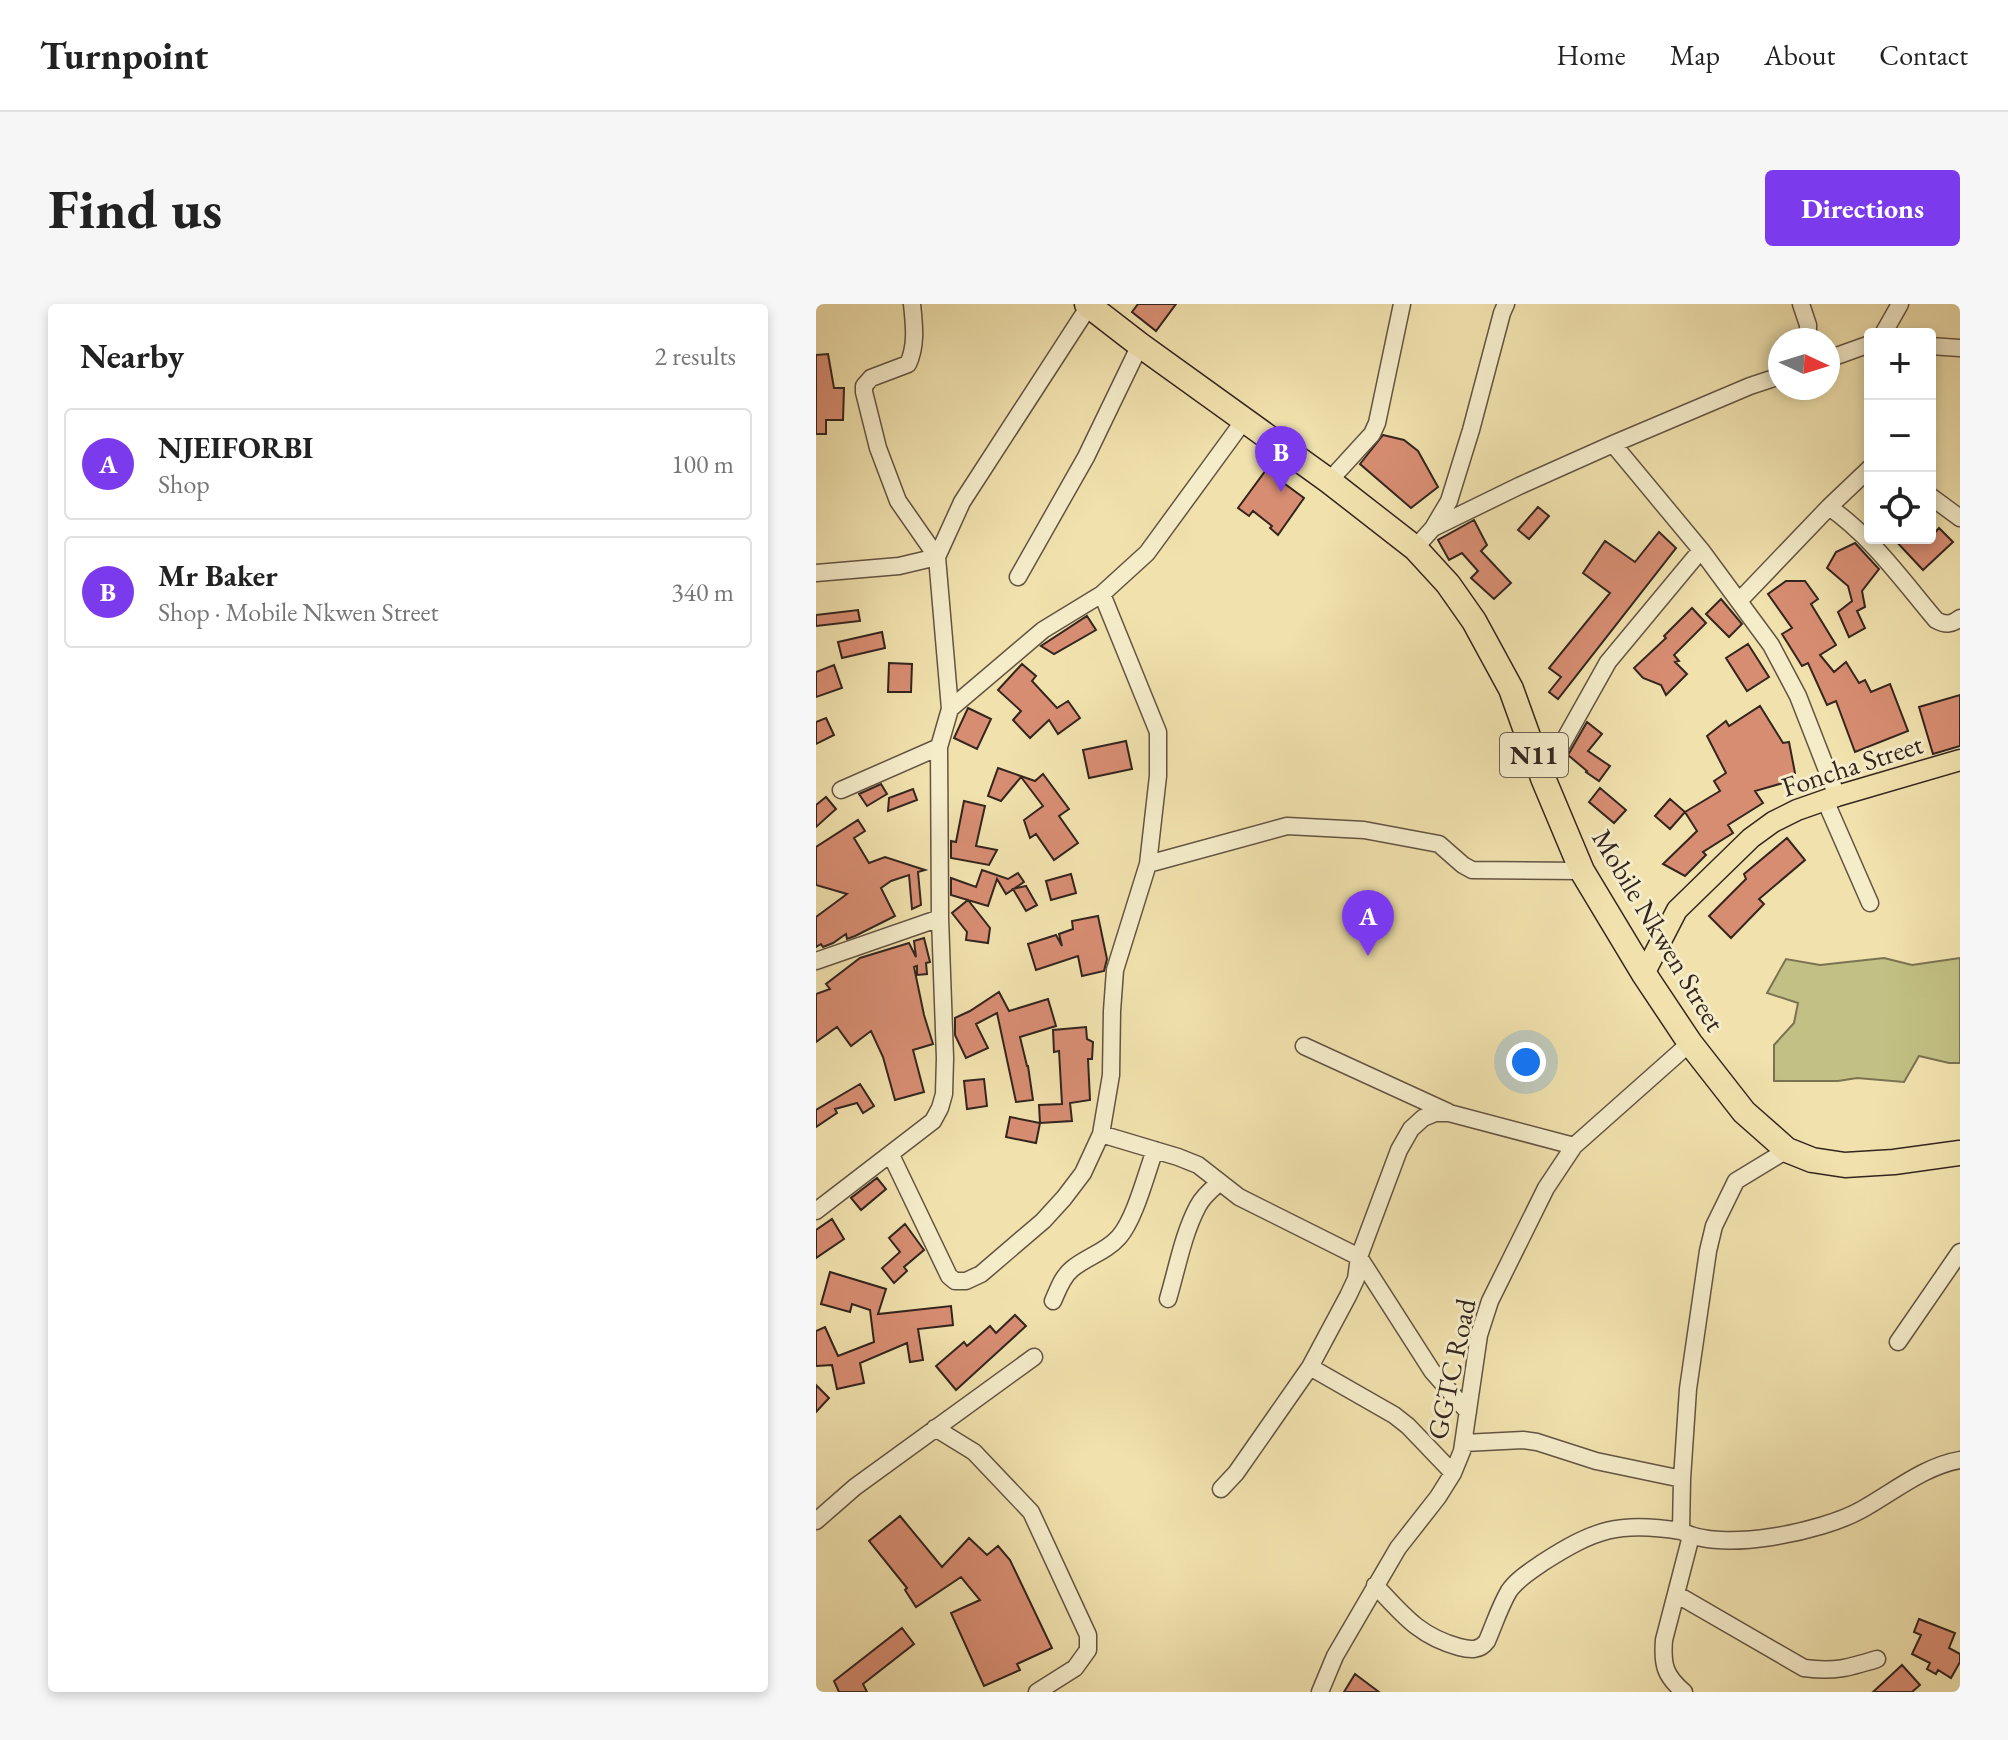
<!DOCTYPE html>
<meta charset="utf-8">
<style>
:root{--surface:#fff;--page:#f6f6f6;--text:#222;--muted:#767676;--line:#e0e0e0;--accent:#7c3aed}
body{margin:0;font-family:"EB Garamond",serif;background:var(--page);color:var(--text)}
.controls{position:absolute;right:24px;top:24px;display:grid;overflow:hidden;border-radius:8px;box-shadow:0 4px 12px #0003}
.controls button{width:72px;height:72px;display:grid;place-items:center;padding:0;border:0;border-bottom:2px solid var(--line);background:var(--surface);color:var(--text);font:40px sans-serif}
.compass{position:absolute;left:952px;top:24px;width:72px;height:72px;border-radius:50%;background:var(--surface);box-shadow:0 4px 12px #0003;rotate:94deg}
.you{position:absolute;left:710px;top:758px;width:28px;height:28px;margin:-20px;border:6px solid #fff;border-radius:50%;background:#1a73e8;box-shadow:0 0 0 12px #1a73e833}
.badge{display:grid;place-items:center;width:52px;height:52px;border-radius:50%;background:var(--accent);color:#fff;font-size:26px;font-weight:700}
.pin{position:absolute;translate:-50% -66px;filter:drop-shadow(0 2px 4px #0008)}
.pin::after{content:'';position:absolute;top:42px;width:28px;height:24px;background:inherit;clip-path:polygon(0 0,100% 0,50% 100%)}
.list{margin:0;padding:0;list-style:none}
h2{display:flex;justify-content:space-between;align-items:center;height:104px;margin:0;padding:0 32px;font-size:34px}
h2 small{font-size:26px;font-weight:400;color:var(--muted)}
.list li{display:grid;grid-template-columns:52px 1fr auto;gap:24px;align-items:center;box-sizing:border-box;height:112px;margin:0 16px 16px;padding:0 16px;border:2px solid var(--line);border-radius:8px}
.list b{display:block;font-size:30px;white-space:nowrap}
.list p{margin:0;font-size:26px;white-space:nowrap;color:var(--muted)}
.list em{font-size:26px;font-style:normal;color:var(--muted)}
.icon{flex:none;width:44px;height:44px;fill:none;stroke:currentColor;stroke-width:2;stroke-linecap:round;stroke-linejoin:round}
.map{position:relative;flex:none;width:1144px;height:1388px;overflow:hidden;border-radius:8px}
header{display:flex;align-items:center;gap:48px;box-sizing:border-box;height:112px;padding:0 40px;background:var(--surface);border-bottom:2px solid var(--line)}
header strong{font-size:38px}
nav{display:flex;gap:44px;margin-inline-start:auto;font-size:28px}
.intro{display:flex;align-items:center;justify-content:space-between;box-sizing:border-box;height:192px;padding:0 48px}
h1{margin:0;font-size:56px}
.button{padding:20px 36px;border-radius:8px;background:var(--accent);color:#fff;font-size:28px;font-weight:700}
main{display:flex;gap:48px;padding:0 48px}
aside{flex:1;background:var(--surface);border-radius:8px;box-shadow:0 4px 12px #0003}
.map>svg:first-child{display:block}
</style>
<header>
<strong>Turnpoint</strong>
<nav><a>Home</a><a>Map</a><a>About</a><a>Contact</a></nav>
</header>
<div class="intro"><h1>Find us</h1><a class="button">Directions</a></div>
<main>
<aside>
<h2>Nearby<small>2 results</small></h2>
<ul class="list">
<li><span class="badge">A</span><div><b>NJEIFORBI</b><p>Shop</p></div><em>100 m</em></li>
<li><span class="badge">B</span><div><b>Mr Baker</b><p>Shop · Mobile Nkwen Street</p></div><em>340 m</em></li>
</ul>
</aside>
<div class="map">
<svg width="1144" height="1388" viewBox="0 0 1144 1388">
<rect width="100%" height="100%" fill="#f0e1ad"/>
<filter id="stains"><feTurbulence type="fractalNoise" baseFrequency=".0025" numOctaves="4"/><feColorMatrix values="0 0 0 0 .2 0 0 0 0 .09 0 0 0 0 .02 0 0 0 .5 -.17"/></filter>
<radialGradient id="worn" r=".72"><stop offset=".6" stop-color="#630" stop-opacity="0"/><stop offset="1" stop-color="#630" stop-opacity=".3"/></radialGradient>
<path fill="#c2c084" stroke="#7b7251" stroke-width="2" d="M1068,654L1096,661L1144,654V759H1133L1103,752L1088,778L1041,774L1022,777H958V741L978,719L982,699L951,689L970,655L1004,661Z"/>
<path fill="#d78d72" stroke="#34251e" stroke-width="2" d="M322,0H360L340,27L316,8Z
M12,50L18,84H28L27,116H10V130H0V51Z
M567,131L588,136L602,147L622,183L595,204L544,160Z
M450,166L488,194L462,231L454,224L456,222L437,207L433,212L422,204Z
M722,203L733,212L713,235L702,226Z
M658,216L671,241L665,247L695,279L678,295L655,274L662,267L646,249L633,256L622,236Z
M1123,224L1137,238L1107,266L1077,234H1114Z
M843,228L860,244L742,395L733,388L745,373L733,364L794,289L767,269L789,237L819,258Z
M1039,239L1063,265L1046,287L1049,303L1041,307L1049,324L1033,333L1022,308L1036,297L1032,282L1011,264L1020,248Z
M970,277H989L1002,295L995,300L1020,341L1004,351L1018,368L1030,358L1043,379L1049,376L1055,388L1074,380L1092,427L1039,448L1020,397L1011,401L992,359L986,362L966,330L976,324L952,290Z
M905,295L926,320L913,333L890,310Z
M876,304L890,319L858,351L863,357L859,358L871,370L850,391L845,381L827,374L818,364L850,334L848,332Z
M42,306L44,317L0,322V311Z
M271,312L280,326L238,350L225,342Z
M66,328L69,344L26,354L22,338Z
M932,340L953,373L931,387L910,354Z
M73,359L96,360L95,388H72Z
M206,360L220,372L216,377L241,404L252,397L264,414L242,430L233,416L214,434L197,416L205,407L182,386Z
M18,361L26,384L0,393V368Z
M1144,391V442L1117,450L1103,403Z
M944,402L967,439L973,438L979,469L967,479L939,487L947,499L912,521L917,529L887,548L890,551L869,572L847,560L881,527L869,508L904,487L898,477L910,469L891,432L910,417L913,422Z
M152,404L175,415L161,445L138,434Z
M10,414L18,431L0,440V418Z
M771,418L786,430L772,447L794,462L783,477L770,468L771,467L752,451Z
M310,437L316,465L273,474L267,446Z
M182,464L219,477L227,470L253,505L243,512L262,539L238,556L220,530L214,534L208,516L227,502L205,473L185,497L172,492Z
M65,480L71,490L51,502L43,490Z
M784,484L810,506L798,519L773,498Z
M97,485L101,496L72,507L73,494Z
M10,493L20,505L0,523V501Z
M854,495L869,508L854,525L839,512Z
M148,497L169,502L160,542L181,546L173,561L135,554V537L140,538Z
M42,516L49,527L38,534L53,559L69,553L109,566L102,568L105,601L96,605L93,571L75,577L65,584L79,612L39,632L31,635L30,630L17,639L7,643L5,640L0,643V613L31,590L0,581V543Z
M971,534L989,556L943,595L948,600L915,634L893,612L930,575L928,570Z
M166,566L192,575L202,569L208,578L190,590L181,575L172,602L135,591V574L160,583Z
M255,570L260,589L235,596L230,577Z
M210,582L221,601L210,607L197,585Z
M152,596L174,624L172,639L150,636L151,628L136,609Z
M282,612L291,655L288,667L266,672L262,652L220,666L212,640L240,631L246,642L243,630L257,625L256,617Z
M108,634L114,658L110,659L111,670L101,671V662L98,663L108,711L117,740L97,746L108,788L79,796L67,753L55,727L35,742L21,723L0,738V690L14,685L10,680L44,654L93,639L100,653L98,637Z
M183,688L193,707L232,695L240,722L204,733L211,762H212L217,796L200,798L181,709L160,720L172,744L150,754L139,731V714L154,707Z
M270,723L271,735L277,738L276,755H272L274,796L254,799L256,817L224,819L223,801L246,800L243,747L238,748L237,726Z
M168,775L171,802L151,805L148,777Z
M44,780L58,802L47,809L41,799L19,805L21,809L0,823V806Z
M194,813L224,819L220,839L190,833Z
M61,874L70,885L45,906L35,894Z
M16,915L28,935L0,954V926Z
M89,920L108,946L88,963L91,967L78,979L66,964L84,948L73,934Z
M14,968L70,985L62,1010L135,1002L137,1021L102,1025L107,1056L94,1058L91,1039L44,1059L48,1079L21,1085L16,1061L0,1062V1027L9,1023L22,1052L58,1038L54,1006L36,1000L34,1008L5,1000Z
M199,1011L210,1022L140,1086L120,1062L148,1038L151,1042L174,1022L180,1029Z
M0,1081L13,1094L0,1108Z
M84,1212L126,1263L153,1234L171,1251L182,1242L194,1256L236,1344L201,1360L204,1366L168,1382L135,1309L164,1296L145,1273L100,1303L89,1286L91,1284L53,1237Z
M1103,1315L1139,1329L1133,1344L1144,1350V1358L1135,1374L1122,1366L1120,1370L1111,1365L1114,1359L1096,1350L1105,1331L1098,1328Z
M86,1324L98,1340L47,1380L51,1388H23L18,1377Z
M1086,1361L1104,1381L1096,1388H1057Z
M539,1370L563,1388H528Z"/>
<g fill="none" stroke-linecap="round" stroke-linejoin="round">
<g stroke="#635442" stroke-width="19">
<path id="minor" d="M985,0L992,21V36
M1067,30L1084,0
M1114,42L1144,44
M1012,55L1054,40
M797,140L885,246L955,341L982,392L1021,492
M513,177L556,130L561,119L586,0
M1114,192L1144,214
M1013,203L1054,164
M617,224L633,197L655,126L686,9L690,0
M599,244L617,224L703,182L797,140L934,82L964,72
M0,269L83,262L121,253L146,198L273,2
M202,273L270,153L324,41
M923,297L1013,203C1056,233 1087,277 1120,316C1129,321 1135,321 1144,314
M134,405L227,326L286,290L331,249L429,115
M727,474L792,358L885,246
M25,486L123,443
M1009,496L1054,599
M332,560L471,522L548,526L623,540L647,561L656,566L766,567
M0,657L124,614
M488,742L632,808
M285,830L362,853L382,861L423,893L543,953L616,1067L652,1108
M75,851L133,972L139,977H150L165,970L227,917L248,894L267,869L285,830L295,771L296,707L299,666L332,560L342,472V428L286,290
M0,907L117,817L124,804L128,790L129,754L124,614L123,443L134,405L121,253L82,197L62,144L48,88V82L55,74L92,60C101,41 98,20 96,0
M352,995C361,965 367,930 382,902C387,892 396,885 404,878
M237,997C242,986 246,973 256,965C270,953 290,948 303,933C319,915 330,870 339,846
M1082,1038L1144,948
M494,1063L578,1111L592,1122L637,1169
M119,1124L158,1148L215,1208L272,1331V1346L259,1364L221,1388
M648,1139L707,1136L721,1138L780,1157L866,1175
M405,1185L420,1169L494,1063L532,992L540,975L543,953L583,846L595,825L607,814L619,809H633L758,842
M0,1217L39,1183L218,1053
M865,1227C906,1249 1005,1228 1045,1206C1076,1189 1108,1162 1144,1156
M559,1281C587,1311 603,1332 643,1343C654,1346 664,1347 671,1337C678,1321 684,1302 693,1287C701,1275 715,1267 726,1259C779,1225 803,1217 865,1227L866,1175L872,1085L892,947L898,922L920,877L971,846
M860,1290L988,1364C1019,1368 1032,1364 1061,1355
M504,1388L519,1352L582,1244L622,1193L637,1169L646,1147L663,1031L674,997L730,884L758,842L874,739
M868,1388C849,1372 846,1361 848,1336L875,1232"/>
</g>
<g stroke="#34251e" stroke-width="23">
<path id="major" d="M828,670L861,606L935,534L957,518L981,506L1021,492L1144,456"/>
</g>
<g stroke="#34251e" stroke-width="27">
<path id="highway" d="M271,0L324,41L513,177L599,244L632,280L658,317L695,385L727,474L766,567L828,670L874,739L928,808L971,846L996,856L1029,861L1078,858L1144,849"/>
</g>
<use href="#minor" stroke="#f5ecca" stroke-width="16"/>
<use href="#major" stroke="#f0e1ad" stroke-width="20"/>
<use href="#highway" stroke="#f0e1ad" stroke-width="24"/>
</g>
<g text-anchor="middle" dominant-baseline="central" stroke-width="6" stroke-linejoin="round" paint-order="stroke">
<rect fill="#f5ecca" stroke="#6e6152" stroke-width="2" x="684" y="429" width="68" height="44" rx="6"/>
<g font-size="26" font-weight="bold" fill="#34251e">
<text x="718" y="451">N11</text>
</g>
<g font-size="28" fill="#34251e" stroke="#f5ecca">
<text transform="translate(1036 461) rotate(-18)">Foncha Street</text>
<text transform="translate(843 626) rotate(59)">Mobile Nkwen Street</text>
<text transform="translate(635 1065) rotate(-78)">GGTC Road</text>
</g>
</g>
<rect width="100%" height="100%" filter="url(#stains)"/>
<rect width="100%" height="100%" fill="url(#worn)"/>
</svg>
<div class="controls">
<button>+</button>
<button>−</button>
<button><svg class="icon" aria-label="locate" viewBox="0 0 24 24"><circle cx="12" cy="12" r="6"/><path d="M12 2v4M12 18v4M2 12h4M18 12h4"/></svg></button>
</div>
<svg class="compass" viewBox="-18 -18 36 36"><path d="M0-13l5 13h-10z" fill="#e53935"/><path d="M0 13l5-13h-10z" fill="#767676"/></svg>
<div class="you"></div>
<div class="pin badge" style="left:552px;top:652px">A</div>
<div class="pin badge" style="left:465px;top:188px">B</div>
</div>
</main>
